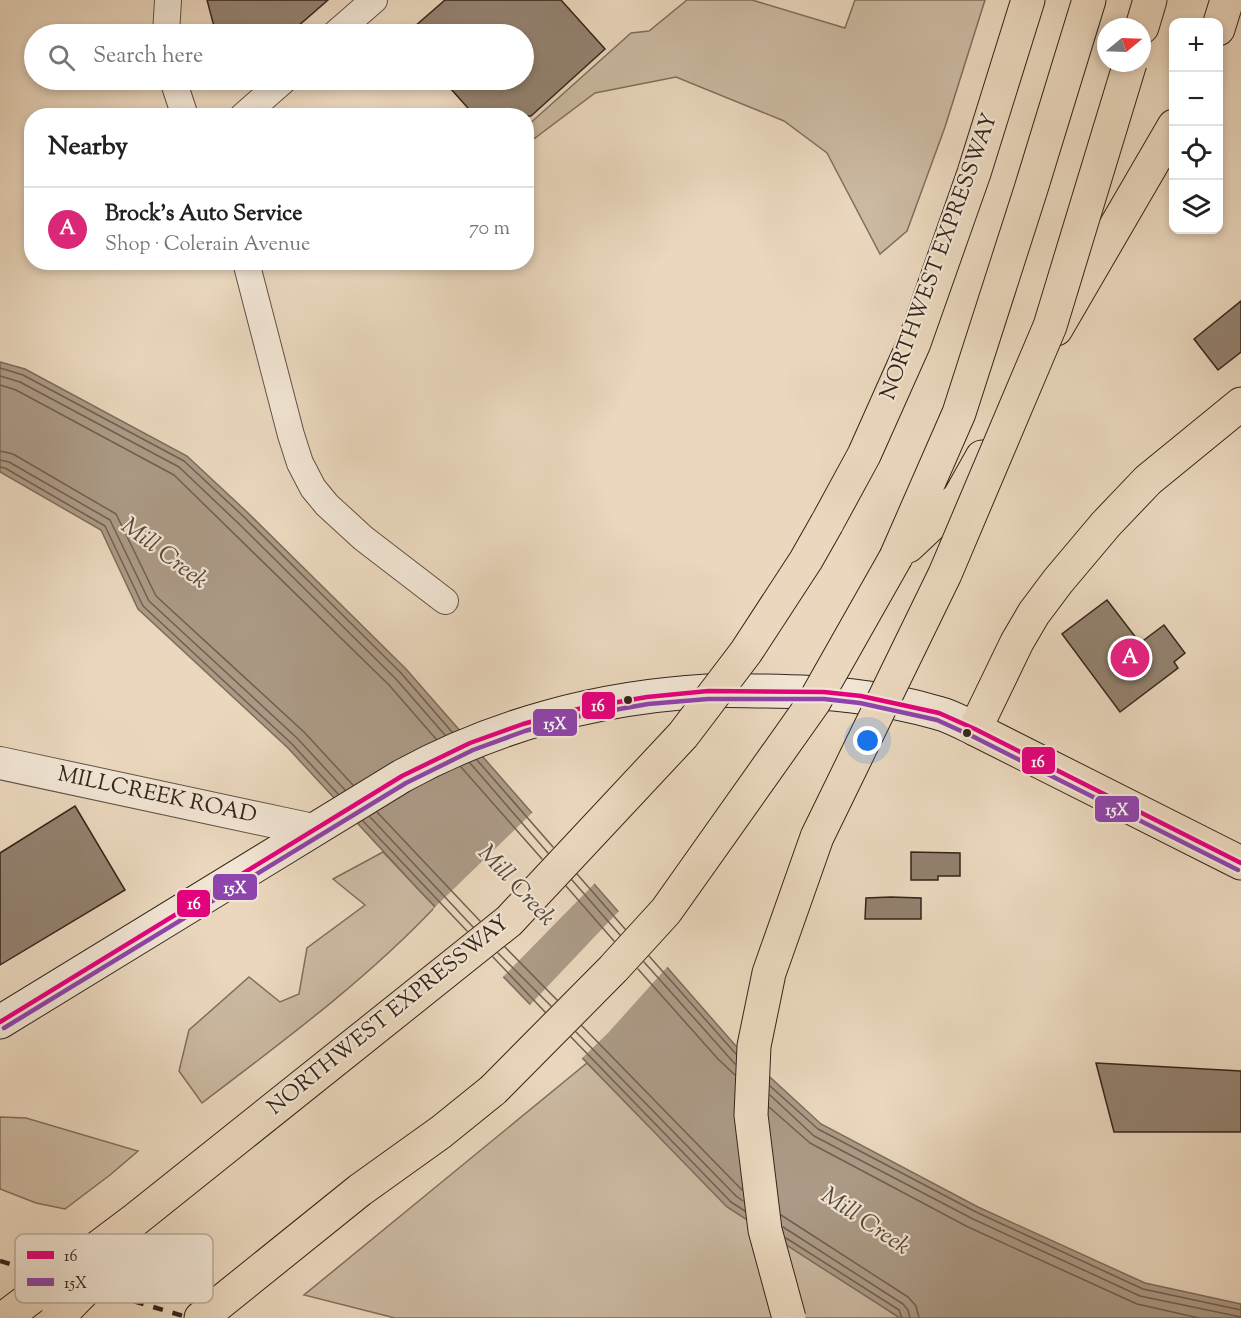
<!DOCTYPE html>
<meta charset="utf-8">
<style>
:root{--surface:#fff;--page:#f2f2f2;--text:#222;--muted:#767676;--line:#e0e0e0;--accent:#db2777}
body{margin:0;font-family:"Sorts Mill Goudy",serif;background:var(--page);color:var(--text)}
.controls{position:absolute;right:18px;top:18px;display:grid;overflow:hidden;border-radius:12px;box-shadow:0 3px 9px #0003}
.controls button{width:54px;height:54px;display:grid;place-items:center;padding:0;border:0;border-bottom:2px solid var(--line);background:var(--surface);color:var(--text);font:30px sans-serif}
.compass{position:absolute;left:1097px;top:18px;width:54px;height:54px;border-radius:50%;background:var(--surface);box-shadow:0 3px 9px #0003;rotate:71deg}
.you{position:absolute;left:868px;top:741px;width:21px;height:21px;margin:-15px;border:4px solid #fff;border-radius:50%;background:#1a73e8;box-shadow:0 0 0 9px #1a73e833}
.badge{display:grid;place-items:center;width:39px;height:39px;border-radius:50%;background:var(--accent);color:#fff;font-size:20px;font-weight:700}
.pin{position:absolute;translate:-50% -50%;border:3px solid #fff;box-shadow:0 2px 6px #0006}
.list{margin:0;padding:0;list-style:none}
h2{display:flex;justify-content:space-between;align-items:center;height:78px;margin:0;padding:0 24px;font-size:26px}
h2 small{font-size:20px;font-weight:400;color:var(--muted)}
.list li{display:grid;grid-template-columns:39px 1fr auto;gap:18px;align-items:center;box-sizing:border-box;height:84px;padding:0 24px;border-top:2px solid var(--line)}
.list b{display:block;font-size:22px;white-space:nowrap}
.list p{margin:0;font-size:20px;white-space:nowrap;color:var(--muted)}
.list em{font-size:20px;font-style:normal;color:var(--muted)}
.icon{flex:none;width:33px;height:33px;fill:none;stroke:currentColor;stroke-width:2;stroke-linecap:round;stroke-linejoin:round}
.map{position:relative;flex:none;width:1241px;height:1318px;overflow:hidden}
.search{position:absolute;background:var(--surface);box-shadow:0 3px 9px #0003;left:24px;top:24px;width:510px;height:66px;display:flex;align-items:center;gap:15px;box-sizing:border-box;padding:0 21px;border-radius:33px;color:var(--muted);font-size:22px}
.panel{position:absolute;background:var(--surface);box-shadow:0 3px 9px #0003;left:24px;top:108px;width:510px;height:162px;border-radius:24px}
.map>svg:first-child{display:block}
</style>
<div class="map">
<svg width="1241" height="1318" viewBox="0 0 1241 1318">
<rect width="100%" height="100%" fill="#ead7bd"/>
<filter id="stains"><feTurbulence type="fractalNoise" baseFrequency=".00333" numOctaves="4"/><feColorMatrix values="0 0 0 0 .2 0 0 0 0 .09 0 0 0 0 .02 0 0 0 .5 -.17"/></filter>
<radialGradient id="worn" r=".72"><stop offset=".6" stop-color="#630" stop-opacity="0"/><stop offset="1" stop-color="#630" stop-opacity=".3"/></radialGradient>
<path fill="#cbb9a1" stroke="#806e5e" stroke-width="1.5" d="M687,0H752L845,28L855,0H985L945,127L907,231L880,254L827,153L784,121L676,77L595,93L527,144V126L631,33L649,31Z
M383,852L435,907C365,981 282,1042 202,1103L179,1071L189,1030L249,977L280,1002L299,994L307,948L365,905L333,879Z
M587,1063L639,1116L886,1309L900,1318H395L304,1295Z
M0,1117L26,1118L138,1151L110,1175L65,1209L36,1203L0,1189Z"/>
<path fill="#ac9a86" stroke="#7c6b5b" stroke-width="1.5" d="M0,362L25,369L187,456L247,512L406,669L735,1045L821,1124L978,1207L1145,1283L1241,1304V1318H900L727,1207L419,890L288,748L138,609L101,530L0,472Z"/>
<path fill="#ead7bd" d="M534,811L596,882L501,979L433,909Z
M620,910L669,965L608,1033L580,1060L528,1007Z"/>
<g fill="none" stroke-linecap="round" stroke-linejoin="round">
<path stroke="#705f50" stroke-width="1.5" d="M0,368L23,375L184,461L243,516L401,673L452,732
M0,376L20,382L179,467L237,522L396,679L445,735
M0,385L16,390L174,475L389,685L436,739
M0,451L13,454L116,514L156,596L304,732L353,785
M0,460L9,462L110,520L149,601L297,738L345,790
M0,467L5,468L105,526L143,606L292,744L338,794
M477,760L553,847
M470,763L548,853
M461,767L542,859
M377,812L480,921
M370,817L473,927
M363,821L467,931
M577,874L625,929
M572,880L620,935
M566,886L614,941
M505,947L557,1000
M498,953L551,1006
M649,956L736,1054
M493,957L545,1012
M644,962L735,1064
M638,969L718,1059L735,1075
M582,1026L742,1190
M576,1032L736,1196L743,1201
M571,1037L731,1202L745,1211
M770,1086L818,1129L976,1212L1143,1289L1241,1310
M770,1095L814,1136L973,1219L1140,1296L1241,1317
M769,1107L810,1143L968,1227L1137,1304L1199,1318
M781,1215L908,1297L916,1306L919,1318
M783,1227L903,1304L908,1310L910,1318
M786,1238L899,1310L902,1318"/>
</g>
<path fill="#93816f" stroke="#35241b" stroke-width="1.5" d="M207,0H328L289,34H216Z
M445,0H561L605,49L531,116H475L443,80H524V34H406Z
M1241,301V352L1218,370L1194,339Z
M1107,600L1140,643L1164,625L1185,653L1174,662L1178,668L1120,712L1062,634Z
M75,806L125,890L0,965V853Z
M911,852L960,853V876H938V880H911Z
M891,897L921,898V919H865L866,898Z
M1096,1063L1241,1071V1132H1114Z"/>
<g fill="none" stroke-linecap="round" stroke-linejoin="round">
<g stroke="#625144" stroke-width="28">
<path id="minor" d="M166,34L168,0
M335,34L374,0
M173,80L185,116
M243,116L284,80
M246,262L291,435L300,463L313,488L327,505L363,538L445,601"/>
</g>
<g stroke="#625144" stroke-width="34">
<path id="tertiary" d="M0,763L313,830"/>
</g>
<g stroke="#35241b" stroke-width="35">
<path id="secondary" d="M0,1022L402,776C495,725 600,697 707,691C726,690 747,691 766,691C826,692 880,696 938,713C950,716 963,723 975,729"/>
</g>
<g stroke="#35241b" stroke-width="35">
<path id="primary" d="M1241,404L1148,480L1106,524L1058,581L1034,613L1017,642L975,729L1241,863"/>
</g>
<g stroke="#35241b" stroke-width="35">
<path id="motorway" d="M1142,27L1150,0
M1218,29L1227,0
M1056,329L1174,126
M827,523L864,455L914,343L974,173L1028,0
M908,546L959,498L982,457
M896,557L959,413L1031,189L1089,0
M201,1318L360,1190L441,1132L493,1090"/>
</g>
<use href="#minor" stroke="#f1e5d4" stroke-width="26"/>
<use href="#tertiary" stroke="#f1e5d4" stroke-width="32"/>
<use href="#secondary" stroke="#f1e5d4" stroke-width="33"/>
<use href="#primary" stroke="#ead7bd" stroke-width="33"/>
<use href="#motorway" stroke="#ead7bd" stroke-width="33"/>
<path stroke="#35241b" stroke-width="4.5" stroke-dasharray="10 10" stroke-linecap="butt" d="M0,1261L190,1318"/>
<g stroke="#35241b" stroke-width="35" stroke-linecap="butt">
<path id="motorway-bridge" d="M493,1090L613,969L666,911L814,702L896,557
M4,1318L136,1219L509,921L683,735L746,652L806,560L827,523
M57,1318L110,1264L126,1236
M789,1318L765,1230L751,1115L754,1046L769,973L817,837L945,574L1050,326L1130,63"/>
</g>
<use href="#motorway-bridge" stroke="#ead7bd" stroke-width="33"/>
<g stroke="#f1e5d4" stroke-width="9">
<path id="bus-1" d="M0,1022L402,776L470,743L523,724L578,709L647,697L708,691L824,692L861,696L939,713L975,729L1241,863"/>
</g>
<g stroke="#f1e5d4" stroke-width="9">
<path id="bus-2" d="M4,1028L406,783L473,750L525,731L580,716L648,704L708,699H824L860,703L937,720L972,736L1238,870"/>
</g>
<use href="#bus-1" stroke="#e5007d" stroke-width="4.5"/>
<use href="#bus-2" stroke="#8e44ad" stroke-width="4.5"/>
</g>
<g fill="#35241b" stroke="#f1e5d4" stroke-width="2">
<circle cx="628" cy="700" r="5"/>
<circle cx="967" cy="733" r="5"/>
</g>
<g text-anchor="middle" dominant-baseline="central" stroke-width="4.5" stroke-linejoin="round" paint-order="stroke">
<g font-size="22" fill="#35241b" stroke="#f1e5d4">
<text transform="translate(940 257) rotate(-70)">NORTHWEST EXPRESSWAY</text>
<text transform="translate(157 796) rotate(12)">MILLCREEK ROAD</text>
<text transform="translate(389 1016) rotate(-39)">NORTHWEST EXPRESSWAY</text>
</g>
<g font-size="24" font-style="italic" fill="#59473b" stroke="#f1e5d4">
<text transform="translate(164 554) rotate(37)">Mill Creek</text>
<text transform="translate(516 886) rotate(47)">Mill Creek</text>
<text transform="translate(865 1222) rotate(34)">Mill Creek</text>
</g>
</g>
<rect x="15" y="1234" width="198" height="69" rx="9" fill="#f1e5d4" stroke="#b9ab9c" stroke-width="1.5"/>
<rect x="27" y="1251" width="27" height="8" fill="#e5007d"/>
<rect x="27" y="1278" width="27" height="8" fill="#8e44ad"/>
<g font-size="16" fill="#35241b">
<text x="64" y="1261">16</text>
<text x="64" y="1288">15X</text>
</g>
<g stroke="#f1e5d4" stroke-width="2">
<rect x="581" y="691" width="35" height="29" rx="6" fill="#e5007d"/>
<rect x="532" y="708" width="46" height="29" rx="6" fill="#8e44ad"/>
<rect x="1021" y="746" width="35" height="29" rx="6" fill="#e5007d"/>
<rect x="1094" y="795" width="46" height="28" rx="6" fill="#8e44ad"/>
<rect x="212" y="873" width="46" height="28" rx="6" fill="#8e44ad"/>
<rect x="176" y="889" width="35" height="29" rx="6" fill="#e5007d"/>
</g>
<g font-size="16" text-anchor="middle" font-weight="bold" fill="#fff">
<text x="598" y="711">16</text>
<text x="555" y="729">15X</text>
<text x="1038" y="767">16</text>
<text x="1117" y="815">15X</text>
<text x="235" y="893">15X</text>
<text x="194" y="909">16</text>
</g>
<rect width="100%" height="100%" filter="url(#stains)"/>
<rect width="100%" height="100%" fill="url(#worn)"/>
</svg>
<div class="controls">
<button>+</button>
<button>−</button>
<button><svg class="icon" aria-label="locate" viewBox="0 0 24 24"><circle cx="12" cy="12" r="6"/><path d="M12 2v4M12 18v4M2 12h4M18 12h4"/></svg></button>
<button><svg class="icon" aria-label="layers" viewBox="0 0 24 24"><path d="M12 4l9 5-9 5-9-5zM3 14l9 5 9-5"/></svg></button>
</div>
<svg class="compass" viewBox="-18 -18 36 36"><path d="M0-13l5 13h-10z" fill="#e53935"/><path d="M0 13l5-13h-10z" fill="#767676"/></svg>
<div class="you"></div>
<div class="pin badge" style="left:1130px;top:658px">A</div>
<div class="search"><svg class="icon" aria-label="search" viewBox="0 0 24 24"><circle cx="10" cy="10" r="6"/><path d="M15 15l6 6"/></svg>Search here</div>
<section class="panel">
<h2>Nearby<small></small></h2>
<ul class="list">
<li><span class="badge">A</span><div><b>Brock's Auto Service</b><p>Shop · Colerain Avenue</p></div><em>70 m</em></li>
</ul>
</section>
</div>
